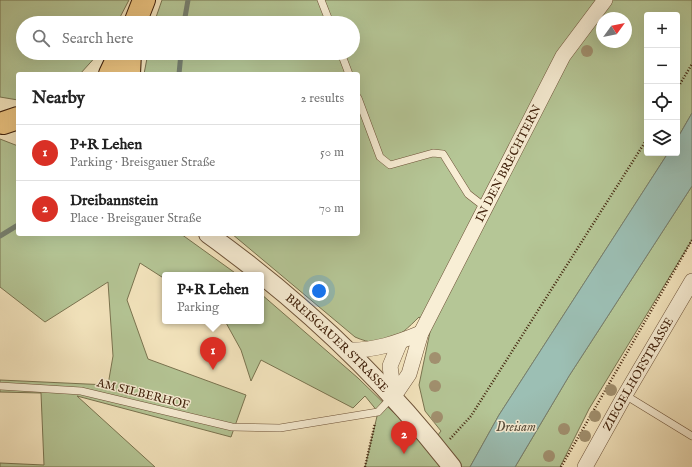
<!DOCTYPE html>
<meta charset="utf-8">
<style>
:root{--surface:#fff;--page:#f6f6f6;--text:#222;--muted:#767676;--line:#e0e0e0;--accent:#d93025}
body{margin:0;font-family:"IM FELL English",serif;background:var(--page);color:var(--text)}
.controls{position:absolute;right:12px;top:12px;display:grid;overflow:hidden;border-radius:4px;box-shadow:0 4px 16px #0002}
.controls button{width:36px;height:36px;display:grid;place-items:center;padding:0;border:0;border-bottom:1px solid var(--line);background:var(--surface);color:var(--text);font:20px sans-serif}
.compass{position:absolute;left:596px;top:12px;width:36px;height:36px;border-radius:50%;background:var(--surface);box-shadow:0 4px 16px #0002;rotate:57deg}
.you{position:absolute;left:319px;top:291px;width:14px;height:14px;margin:-10px;border:3px solid #fff;border-radius:50%;background:#1a73e8;box-shadow:0 0 0 6px #1a73e833}
.badge{display:grid;place-items:center;width:26px;height:26px;border-radius:50%;background:var(--accent);color:#fff;font-size:13px;font-weight:700}
.pin{position:absolute;translate:-50% -33px;filter:drop-shadow(0 1px 2px #0008)}
.pin::after{content:'';position:absolute;top:21px;width:14px;height:12px;background:inherit;clip-path:polygon(0 0,100% 0,50% 100%)}
.popup{position:absolute;left:162px;top:272px;width:102px;height:52px;box-sizing:border-box;display:grid;place-content:center;border-radius:4px;background:var(--surface);filter:drop-shadow(0 1px 3px #0005);font-size:13px;white-space:nowrap;color:var(--muted)}
.popup b{font-size:15px;color:var(--text)}
.popup::after{content:'';position:absolute;left:50%;top:100%;margin-left:-8px;border:8px solid transparent;border-top-color:var(--surface)}
.list{margin:0;padding:0;list-style:none}
h2{display:flex;justify-content:space-between;align-items:center;height:52px;margin:0;padding:0 16px;font-size:17px}
h2 small{font-size:13px;font-weight:400;color:var(--muted)}
.list li{display:grid;grid-template-columns:26px 1fr auto;gap:12px;align-items:center;box-sizing:border-box;height:56px;padding:0 16px;border-top:1px solid var(--line)}
.list b{display:block;font-size:15px;white-space:nowrap}
.list p{margin:0;font-size:13px;white-space:nowrap;color:var(--muted)}
.list em{font-size:13px;font-style:normal;color:var(--muted)}
.icon{flex:none;width:22px;height:22px;fill:none;stroke:currentColor;stroke-width:2;stroke-linecap:round;stroke-linejoin:round}
.map{position:relative;flex:none;width:692px;height:467px;overflow:hidden}
.search{position:absolute;background:var(--surface);box-shadow:0 4px 16px #0002;left:16px;top:16px;width:344px;height:44px;display:flex;align-items:center;gap:10px;box-sizing:border-box;padding:0 14px;border-radius:22px;color:var(--muted);font-size:15px}
.panel{position:absolute;background:var(--surface);box-shadow:0 4px 16px #0002;left:16px;top:72px;width:344px;height:164px;border-radius:4px}
.map>svg:first-child{display:block}
</style>
<div class="map">
<svg width="692" height="467" viewBox="0 0 692 467">
<rect width="100%" height="100%" fill="#f4e5be"/>
<filter id="stains"><feTurbulence type="fractalNoise" baseFrequency=".005" numOctaves="4"/><feColorMatrix values="0 0 0 0 .2 0 0 0 0 .09 0 0 0 0 .02 0 0 0 .5 -.17"/></filter>
<radialGradient id="worn" r=".72"><stop offset=".6" stop-color="#630" stop-opacity="0"/><stop offset="1" stop-color="#630" stop-opacity=".3"/></radialGradient>
<path fill="#b5c696" stroke="#7a7450" fill-rule="evenodd" d="M0,0H129L117,23H23V53H99L80,74H18V100L0,97Z
M162,0H692V113L677,139V15H647V153H668L499,415L470,467H365L378,412L365,396L353,408L261,360L251,381L241,350L225,321H261V294L358,378L429,447L441,431L425,411L419,385L431,327L419,317C398,338 384,350 355,337L232,234H358V74H144L148,53H353V23H154ZM602,18H626V42H602Z
M0,139L18,146V234H181L238,275H165V279L140,263L127,300L148,359L246,395L231,437L77,396L155,467H0V463L44,465L41,393L0,392V380L108,385L113,356L108,282L45,322L0,287Z
M692,186V240L589,409L560,467H515L569,376Z"/>
<path fill="#9cbfb4" stroke="#778070" d="M692,113V186L569,376L515,467H470L499,415L668,153H677V139Z"/>
<g fill="none" stroke-linecap="round" stroke-linejoin="round">
<path stroke="#778070" stroke-width="5" d="M184,23L188,0
M179,74L181,53
M0,236L18,225"/>
<g stroke="#6d5238" stroke-width="8">
<path id="service" d="M321,0L330,23
M341,53L349,74
M358,98L380,157L390,165L433,153L443,154L468,194L486,208
M0,386L81,391L232,427L280,428L378,412L392,397
M625,395L692,436"/>
</g>
<g stroke="#6d5238" stroke-width="16">
<g id="minor">
<path d="M347,350C374,351 397,343 421,333"/>
<path id="s1" d="M394,396L409,374L421,333L563,56L605,0"/>
<path d="M394,396L390,366L400,342"/>
<path id="s2" d="M585,467L625,395L692,281"/>
</g>
</g>
<g stroke="#6d5238" stroke-width="20">
<g id="tertiary">
<path id="s3" d="M208,234C301,301 381,376 452,467"/>
</g>
</g>
<g stroke="#40210b" stroke-width="24">
<path id="trunk" d="M135,23L144,0
M110,74L120,53
M129,74L130,53
M3,123L18,118"/>
</g>
<path stroke="#40210b" stroke-width="2.5" stroke-dasharray="1 2" stroke-linecap="butt" d="M677,89L692,64
M450,439L471,416L647,139
M365,467L375,423
M561,467L692,240"/>
<use href="#service" stroke="#f8eed5" stroke-width="7"/>
<use href="#minor" stroke="#f8eed5" stroke-width="15"/>
<use href="#tertiary" stroke="#f8eed5" stroke-width="18"/>
<use href="#trunk" stroke="#eac27f" stroke-width="22"/>
</g>
<g fill="#a1906f">
<circle cx="587" cy="51" r="6"/>
<circle cx="435" cy="358" r="6"/>
<circle cx="435" cy="386" r="6"/>
<circle cx="611" cy="390" r="6"/>
<circle cx="595" cy="416" r="6"/>
<circle cx="437" cy="417" r="6"/>
<circle cx="564" cy="429" r="6"/>
<circle cx="585" cy="436" r="6"/>
<circle cx="549" cy="456" r="6"/>
</g>
<g text-anchor="middle" dominant-baseline="central" stroke-width="3" stroke-linejoin="round" paint-order="stroke">
<g font-size="12" fill="#40210b" stroke="#f8eed5">
<text stroke="none"><textPath href="#s1" startOffset="260">IN DEN BRECHTERN</textPath></text>
<text stroke="none"><textPath href="#s3" startOffset="169">BREISGAUER STRASSE</textPath></text>
<text stroke="none"><textPath href="#s2" startOffset="107">ZIEGELHOFSTRASSE</textPath></text>
<text transform="translate(143 394) rotate(14)">AM SILBERHOF</text>
</g>
<g font-size="13" font-style="italic" fill="#5c503e" stroke="#f8eed5">
<text x="516" y="427">Dreisam</text>
</g>
</g>
<rect width="100%" height="100%" filter="url(#stains)"/>
<rect width="100%" height="100%" fill="url(#worn)"/>
</svg>
<div class="controls">
<button>+</button>
<button>−</button>
<button><svg class="icon" aria-label="locate" viewBox="0 0 24 24"><circle cx="12" cy="12" r="6"/><path d="M12 2v4M12 18v4M2 12h4M18 12h4"/></svg></button>
<button><svg class="icon" aria-label="layers" viewBox="0 0 24 24"><path d="M12 4l9 5-9 5-9-5zM3 14l9 5 9-5"/></svg></button>
</div>
<svg class="compass" viewBox="-18 -18 36 36"><path d="M0-13l5 13h-10z" fill="#e53935"/><path d="M0 13l5-13h-10z" fill="#767676"/></svg>
<div class="you"></div>
<div class="pin badge" style="left:213px;top:370px">1</div>
<div class="popup"><b>P+R Lehen</b>Parking</div>
<div class="pin badge" style="left:404px;top:454px">2</div>
<div class="search"><svg class="icon" aria-label="search" viewBox="0 0 24 24"><circle cx="10" cy="10" r="6"/><path d="M15 15l6 6"/></svg>Search here</div>
<section class="panel">
<h2>Nearby<small>2 results</small></h2>
<ul class="list">
<li><span class="badge">1</span><div><b>P+R Lehen</b><p>Parking · Breisgauer Straße</p></div><em>50 m</em></li>
<li><span class="badge">2</span><div><b>Dreibannstein</b><p>Place · Breisgauer Straße</p></div><em>70 m</em></li>
</ul>
</section>
</div>
